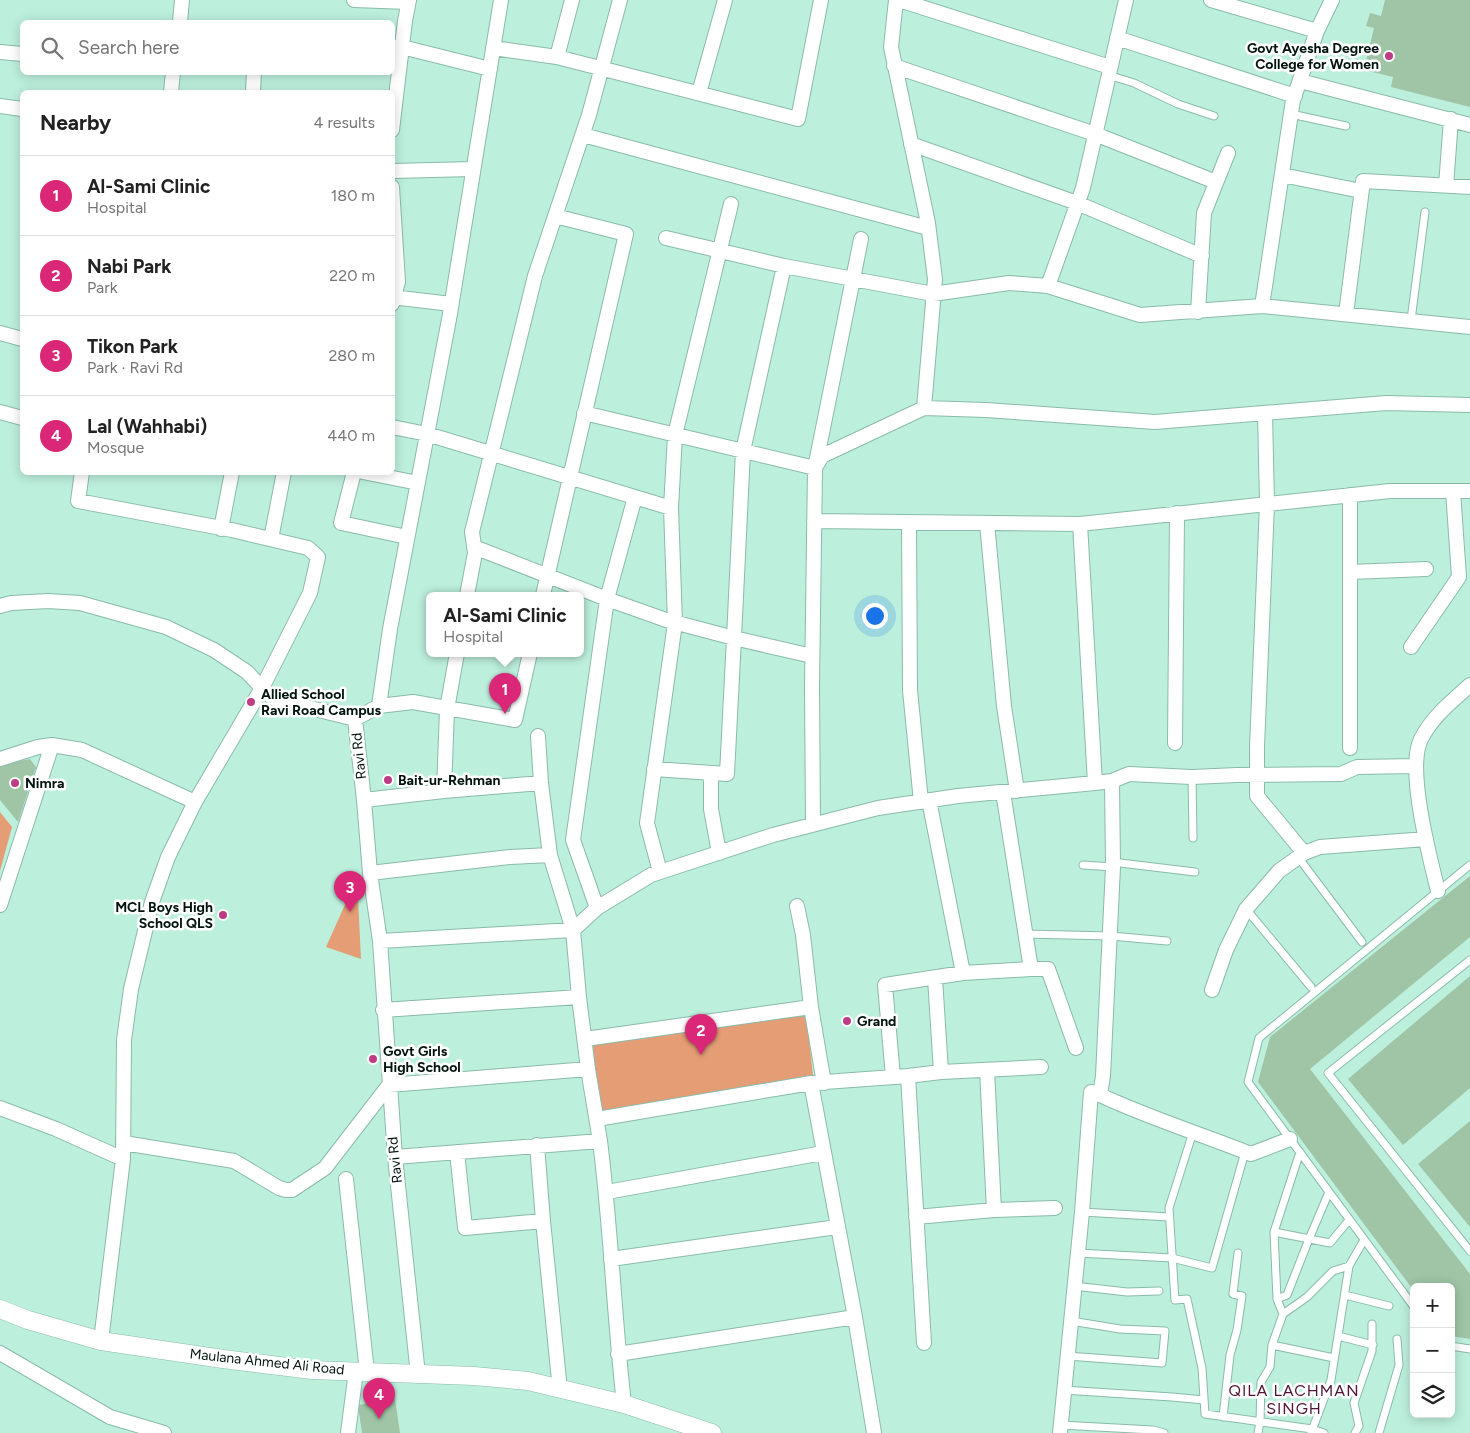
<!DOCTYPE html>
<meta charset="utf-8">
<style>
:root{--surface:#fff;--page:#f2f2f2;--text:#222;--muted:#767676;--line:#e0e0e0;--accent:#db2777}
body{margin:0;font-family:Figtree,sans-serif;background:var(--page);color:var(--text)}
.controls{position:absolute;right:15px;bottom:15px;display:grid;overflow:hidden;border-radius:8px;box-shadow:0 2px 12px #0003}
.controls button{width:45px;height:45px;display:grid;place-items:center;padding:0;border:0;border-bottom:1px solid var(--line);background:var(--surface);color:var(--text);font:25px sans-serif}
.you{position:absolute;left:874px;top:615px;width:18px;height:18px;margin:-12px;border:4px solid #fff;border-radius:50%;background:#1a73e8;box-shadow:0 0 0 8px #1a73e833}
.badge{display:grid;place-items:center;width:32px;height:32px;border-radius:50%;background:var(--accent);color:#fff;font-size:16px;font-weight:700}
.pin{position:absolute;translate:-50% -41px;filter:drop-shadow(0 1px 2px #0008)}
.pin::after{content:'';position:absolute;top:26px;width:18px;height:15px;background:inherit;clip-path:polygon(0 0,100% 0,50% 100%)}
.popup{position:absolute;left:426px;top:592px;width:158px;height:65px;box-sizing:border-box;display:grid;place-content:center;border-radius:8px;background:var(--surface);filter:drop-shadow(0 1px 4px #0005);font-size:16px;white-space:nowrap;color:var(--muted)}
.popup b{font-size:19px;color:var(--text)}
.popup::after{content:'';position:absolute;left:50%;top:100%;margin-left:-10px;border:10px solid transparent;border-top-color:var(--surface)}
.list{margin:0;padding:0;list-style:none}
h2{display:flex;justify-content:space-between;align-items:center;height:65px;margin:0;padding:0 20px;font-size:21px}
h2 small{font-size:16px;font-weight:400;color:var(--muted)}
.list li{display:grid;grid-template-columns:32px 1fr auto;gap:15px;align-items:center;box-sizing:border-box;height:80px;padding:0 20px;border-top:1px solid var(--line)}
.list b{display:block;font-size:19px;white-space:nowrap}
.list p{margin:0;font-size:16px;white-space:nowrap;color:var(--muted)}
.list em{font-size:16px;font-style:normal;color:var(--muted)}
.icon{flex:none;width:28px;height:28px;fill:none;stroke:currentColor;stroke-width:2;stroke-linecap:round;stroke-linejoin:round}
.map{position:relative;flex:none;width:1470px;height:1433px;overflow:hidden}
.search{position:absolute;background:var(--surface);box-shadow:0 2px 12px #0003;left:20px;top:20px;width:375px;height:55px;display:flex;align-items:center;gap:12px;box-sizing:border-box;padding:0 18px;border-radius:8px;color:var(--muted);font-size:19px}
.panel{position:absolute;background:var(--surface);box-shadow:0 2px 12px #0003;left:20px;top:90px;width:375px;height:385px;border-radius:8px}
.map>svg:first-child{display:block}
</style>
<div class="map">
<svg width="1470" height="1433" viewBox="0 0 1470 1433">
<rect width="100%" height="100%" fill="#bdefdd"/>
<path fill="#e49d75" d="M0,812L12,827L0,871Z
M357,878L361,959L326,947Z
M806,1013L813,1075L597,1112L590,1044Z"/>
<path fill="#9fc4a6" d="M1385,0H1470V107L1391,87L1393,77L1364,70L1374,28L1366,26L1370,13L1381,16Z
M30,759L36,767L18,822L0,800V765Z
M1470,876V937L1310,1069L1470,1274V1339L1451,1336V1287H1414V1291L1258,1082L1270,1037Z
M1470,976V1088L1403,1145L1348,1079Z
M1470,1121V1227L1418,1164Z
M395,1399L400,1433H362L358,1405Z"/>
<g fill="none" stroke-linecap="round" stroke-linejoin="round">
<g stroke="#8abbaa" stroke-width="9">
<path id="service" d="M1108,75L1134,83L1178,104L1214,116
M1291,114L1346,126
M1411,320L1425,212
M1192,777L1193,838
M1298,857L1362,942
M1112,862L1195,872
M1083,865L1113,867
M1246,909L1311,987
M1025,934L1111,936L1167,941
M1470,960L1328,1073L1470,1251
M1193,1132L1169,1208L1175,1300L1187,1299L1202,1368L1205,1414L1312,1429L1324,1433
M1082,1212L1169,1217
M1274,1232L1330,1243L1349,1220
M1078,1253L1172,1258L1212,1268L1245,1152
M1074,1286L1127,1292L1159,1291
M1345,1295L1389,1306
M1277,1299L1274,1232L1300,1152
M1414,1307L1248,1082L1259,1038L1470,865
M1283,1314L1277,1299L1287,1295L1309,1239L1329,1192
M1338,1336L1373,1345
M1272,1345L1283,1314L1307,1297L1333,1271L1349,1266
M1451,1346L1470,1349
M1067,1356L1162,1363L1165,1331L1120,1329L1071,1321
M1063,1390L1172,1397L1204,1400
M1223,1417L1230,1355L1237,1330L1242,1296L1233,1294L1238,1253
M1060,1425L1153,1430L1164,1433
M1258,1433L1260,1422L1261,1382L1270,1367L1272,1345L1334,1358
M1311,1433L1331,1380L1349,1266L1364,1240
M1355,1433L1359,1426L1354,1403L1372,1351V1324
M1379,1433L1399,1365L1397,1339"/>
</g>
<g stroke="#8abbaa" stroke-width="16">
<path id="minor" d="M354,0L408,2
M899,0L1110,67
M1211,0L1317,31
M180,22L182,0
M1117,38L1295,96
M393,47H402L490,69
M493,48L557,57L798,119L821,0
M0,52L22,54
M557,57L572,0
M894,66L1095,134L1216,182
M1300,81L1470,125
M171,92L173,72
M253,92L254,72
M699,93L725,0
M0,106L22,109
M392,130L405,21L409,0
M583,135L928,228
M911,144L1077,203L1202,256
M392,171L473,169
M1282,175L1361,191
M1446,186L1451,119
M392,187L398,282L392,304
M666,238L784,266L933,294L1009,283L1048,286L1140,315L1262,306L1470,327
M1048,286L1083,188L1126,0
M392,297L451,304
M1262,306L1293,100L1317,31L1332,0
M1198,312L1204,213L1228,153
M1346,314L1363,181L1470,187
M0,333L22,339
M924,408L986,410L1155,422L1386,403L1470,405
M0,412L22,418
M584,413L815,468L861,239
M1265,413L1267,504L1257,747V796L1304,853
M392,427L427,434L671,508
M354,472L341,523L407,537
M363,472L418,483
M1350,495V748
M814,521L1080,524L1390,491H1470
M909,522L910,690L921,802
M987,523L1004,706L1017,791
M1080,524L1095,783
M221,529L232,472
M271,539L284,472
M474,547L607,599L666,620L734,638L743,451L784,266
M1350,572L1426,569
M467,595L475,553L472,532L535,276L589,115L620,0
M543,595L626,234L555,216
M0,606L11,603L48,601L80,603L166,627L214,650L247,672L262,688L310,593L318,557L308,548L232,530L78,501L82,472
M1411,647L1459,577L1453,491
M379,706L390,629L450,314L501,0
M355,719L379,706L413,702L515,720L530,653
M538,736L541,783L550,855L573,930L579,997L588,1069L600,1141
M1175,743L1177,513
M0,759L38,747L52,745L82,750L195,802
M654,769L727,774L734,638L812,656
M711,773V809L719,853
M444,791L447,709L457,653
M1003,792L1031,969H1048L1076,1048
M364,800L444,791L541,783
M929,800L963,973
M813,824L812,687L815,468L822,456L924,408L935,279L928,223L891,47L896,0
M660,872L647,823L675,623L671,508L675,435L731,204
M370,873L510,857L550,855
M1438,891C1430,858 1406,769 1421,739C1433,716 1451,702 1470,685
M0,905L52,745
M797,906L803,935L811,1007
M597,908L573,840L607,599L635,497
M380,941L573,930L597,908L651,875L773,835L878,808L958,796L1095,783L1112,781L1129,774L1192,777L1237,775L1341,774L1357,767L1416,766
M935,978L941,1072
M1212,990L1226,950L1246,909L1279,871L1304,853L1320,847L1426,839
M383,1010L579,997
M585,1039L811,1007L824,1083
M987,1070L994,1210
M908,1076L924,1343
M893,1077L885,985L963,973L1031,969
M811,1083L855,1317L874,1433
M1100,1095C1149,1118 1201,1134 1251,1154L1290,1139
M0,1108L56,1129L123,1159
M597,1119L811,1083L908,1076L941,1072L1041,1067
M124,1143L234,1161L279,1188L286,1190H292L325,1168L389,1085L588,1069
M537,1145L543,1221L560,1390
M457,1152L465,1228L543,1221
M395,1157L600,1141C611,1228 614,1316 624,1404
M346,1179L367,1372
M607,1192L823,1153
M916,1217L994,1210L1055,1208
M611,1259L837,1227
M101,1341L123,1159L124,1040L131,989L152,902L168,857L195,802L262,688L274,699L355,719L364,800L370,873L380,941L395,1157L418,1375
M0,1353L110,1417L164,1433
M618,1354L855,1317
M348,1433L356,1371
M1060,1433L1082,1212L1091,1092L1100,1095L1103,1076L1113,867L1112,781"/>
</g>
<g stroke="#8abbaa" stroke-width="19">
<path id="tertiary" d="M0,1309L28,1320L101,1341L223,1359L312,1370L474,1376L528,1381L624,1404L712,1433"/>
</g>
<use href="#service" stroke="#fff" stroke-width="7"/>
<use href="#minor" stroke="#fff" stroke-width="14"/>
<use href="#tertiary" stroke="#fff" stroke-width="18"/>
</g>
<g fill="#be3c83" stroke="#fff" stroke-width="2">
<circle cx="1389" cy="56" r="5"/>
<circle cx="251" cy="702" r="5"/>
<circle cx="388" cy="780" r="5"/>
<circle cx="15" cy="783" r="5"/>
<circle cx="223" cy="915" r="5"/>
<circle cx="847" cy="1021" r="5"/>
<circle cx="373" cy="1059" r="5"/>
</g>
<g text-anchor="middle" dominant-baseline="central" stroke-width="5" stroke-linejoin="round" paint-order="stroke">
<g font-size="14" font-weight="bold" fill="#03140e" stroke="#fff" text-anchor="start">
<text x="1379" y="48" text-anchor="end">Govt Ayesha Degree<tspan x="1379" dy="16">College for Women</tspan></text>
<text x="261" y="694">Allied School<tspan x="261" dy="16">Ravi Road Campus</tspan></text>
<text x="398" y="780">Bait-ur-Rehman</text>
<text x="25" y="783">Nimra</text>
<text x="213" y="907" text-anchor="end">MCL Boys High<tspan x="213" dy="16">School QLS</tspan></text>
<text x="857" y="1021">Grand</text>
<text x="383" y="1051">Govt Girls<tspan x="383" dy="16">High School</tspan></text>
</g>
<g font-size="14" fill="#03140e" stroke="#fff">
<text transform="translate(359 756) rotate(-96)">Ravi Rd</text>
<text transform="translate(395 1160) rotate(-96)">Ravi Rd</text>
<text transform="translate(267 1362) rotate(6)">Maulana Ahmed Ali Road</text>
</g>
<g font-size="16" letter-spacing="1" fill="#521336" stroke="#fff">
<text x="1294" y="1390">QILA LACHMAN<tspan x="1294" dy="18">SINGH</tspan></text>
</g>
</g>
</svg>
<div class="controls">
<button>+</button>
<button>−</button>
<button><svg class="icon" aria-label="layers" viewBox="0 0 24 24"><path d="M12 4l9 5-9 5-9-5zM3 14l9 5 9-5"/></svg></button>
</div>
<div class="you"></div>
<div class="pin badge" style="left:505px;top:714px">1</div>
<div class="popup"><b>Al-Sami Clinic</b>Hospital</div>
<div class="pin badge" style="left:701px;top:1055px">2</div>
<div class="pin badge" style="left:350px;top:912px">3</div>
<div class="pin badge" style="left:379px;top:1419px">4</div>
<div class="search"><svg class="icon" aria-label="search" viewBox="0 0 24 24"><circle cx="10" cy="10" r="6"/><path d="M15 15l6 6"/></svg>Search here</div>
<section class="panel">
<h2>Nearby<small>4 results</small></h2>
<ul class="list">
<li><span class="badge">1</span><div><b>Al-Sami Clinic</b><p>Hospital</p></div><em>180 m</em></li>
<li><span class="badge">2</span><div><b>Nabi Park</b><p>Park</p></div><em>220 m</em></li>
<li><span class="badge">3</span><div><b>Tikon Park</b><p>Park · Ravi Rd</p></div><em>280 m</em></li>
<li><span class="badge">4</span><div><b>Lal (Wahhabi)</b><p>Mosque</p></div><em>440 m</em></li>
</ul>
</section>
</div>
